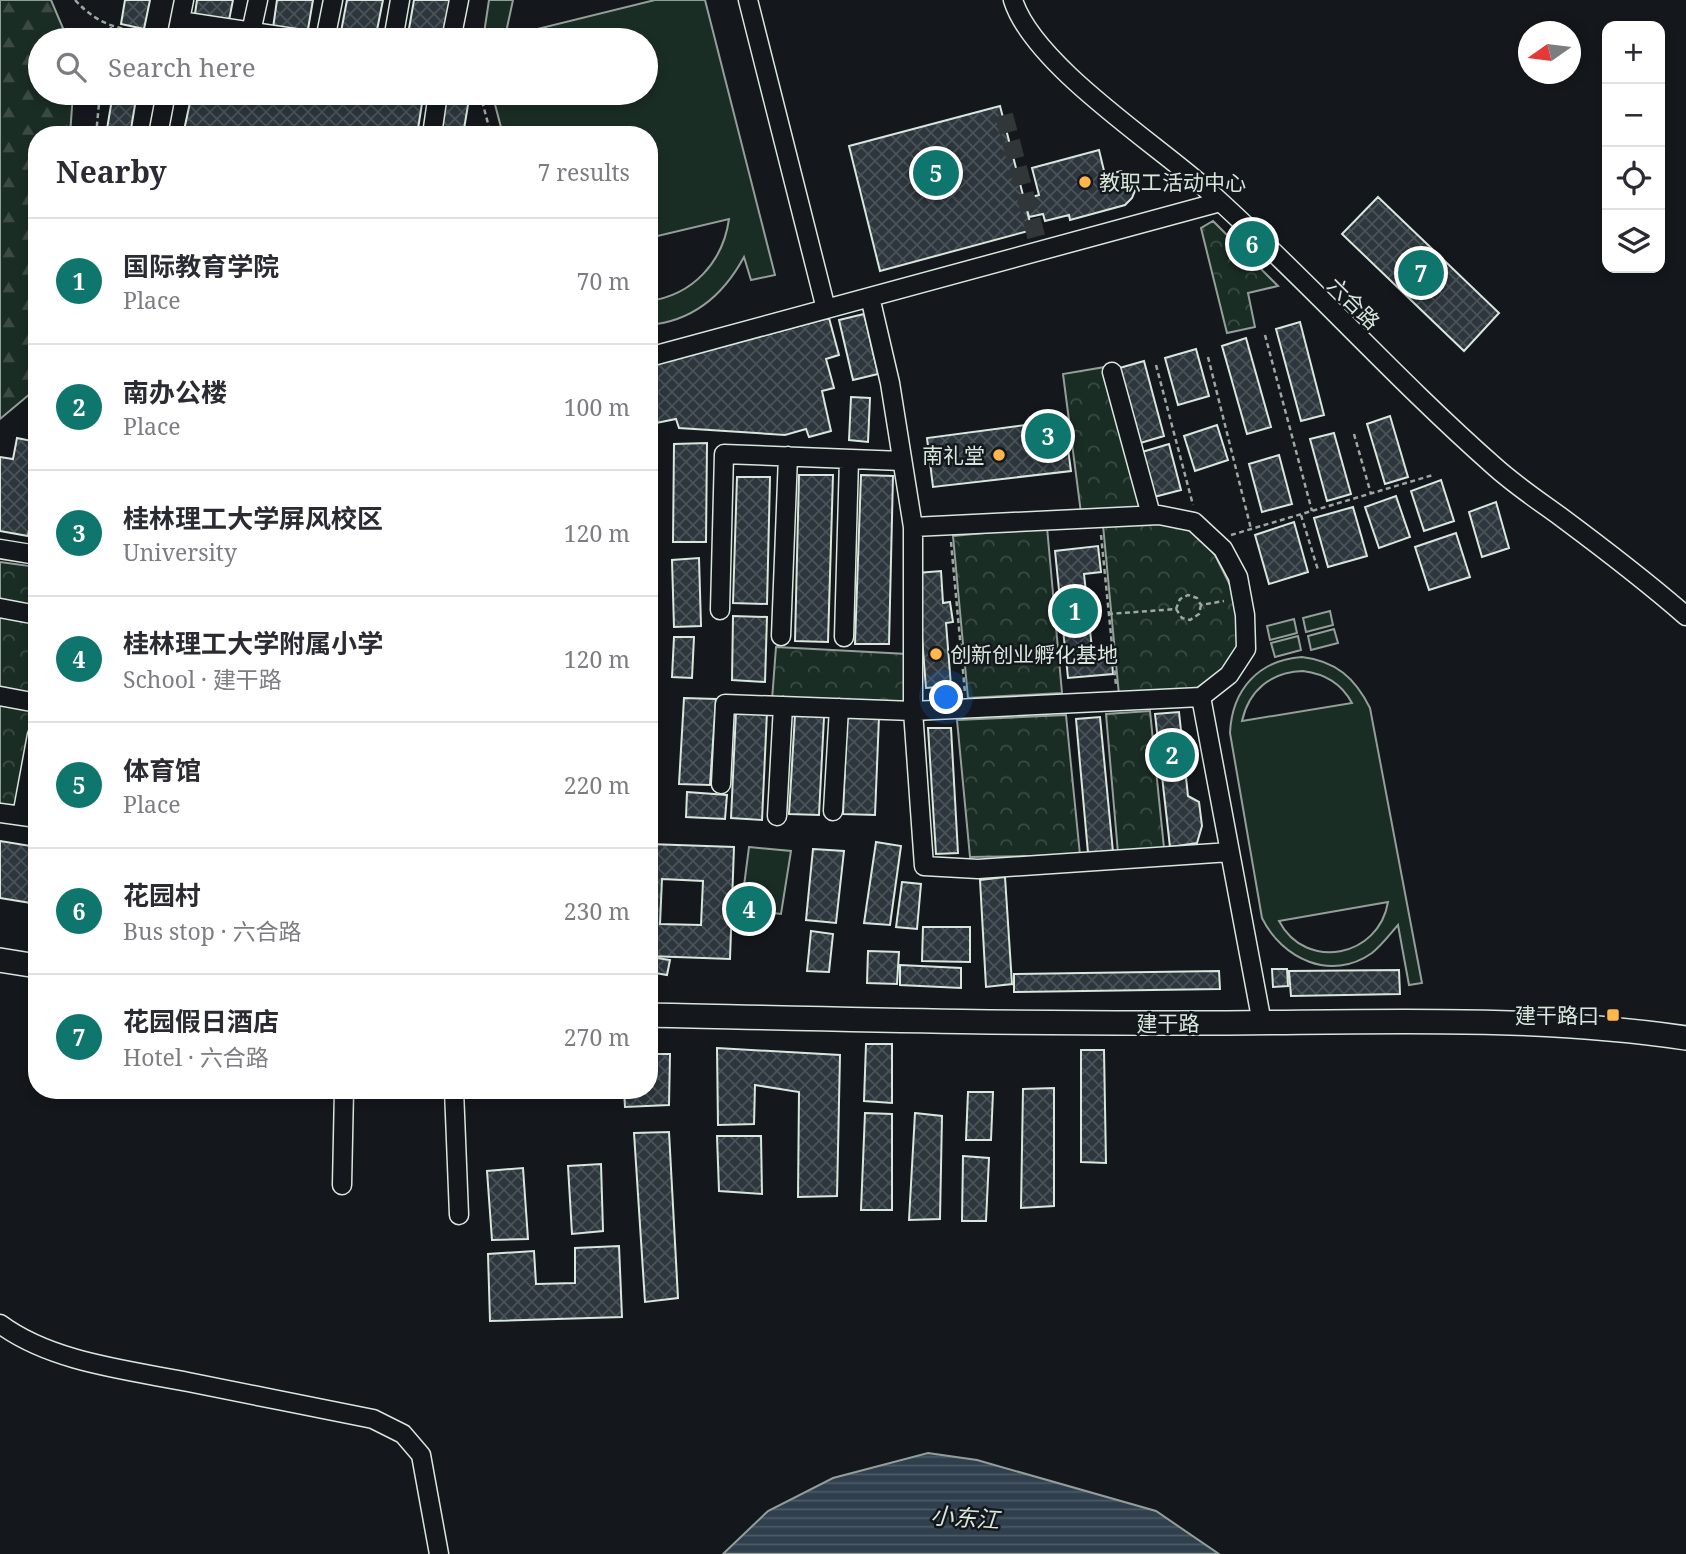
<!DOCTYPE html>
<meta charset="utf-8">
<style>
:root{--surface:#fff;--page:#f2f2f3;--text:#2b2b33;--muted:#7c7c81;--line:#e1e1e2;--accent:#0f766e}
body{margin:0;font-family:"Noto Serif","Noto Sans SC",serif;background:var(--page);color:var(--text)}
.controls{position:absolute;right:21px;top:21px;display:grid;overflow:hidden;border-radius:14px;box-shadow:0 4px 10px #0003}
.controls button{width:63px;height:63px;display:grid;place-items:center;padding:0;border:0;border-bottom:2px solid var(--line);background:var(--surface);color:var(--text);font:35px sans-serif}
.compass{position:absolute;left:1518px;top:21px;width:63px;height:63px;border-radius:50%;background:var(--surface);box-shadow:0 4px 10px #0003;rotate:256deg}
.you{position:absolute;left:947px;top:698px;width:24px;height:24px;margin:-18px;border:5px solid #fff;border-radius:50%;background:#1a73e8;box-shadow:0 0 0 10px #1a73e833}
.badge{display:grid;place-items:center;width:46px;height:46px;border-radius:50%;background:var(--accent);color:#fff;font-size:23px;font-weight:700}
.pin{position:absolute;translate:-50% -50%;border:4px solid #fff;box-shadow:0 2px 7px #0006}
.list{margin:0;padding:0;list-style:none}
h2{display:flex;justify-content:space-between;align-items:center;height:91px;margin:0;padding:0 28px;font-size:30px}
h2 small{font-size:23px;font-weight:400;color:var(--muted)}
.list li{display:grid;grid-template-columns:46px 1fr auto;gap:21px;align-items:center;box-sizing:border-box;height:126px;padding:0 28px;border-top:2px solid var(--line)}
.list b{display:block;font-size:26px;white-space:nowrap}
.list p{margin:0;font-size:23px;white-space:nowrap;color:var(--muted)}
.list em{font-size:23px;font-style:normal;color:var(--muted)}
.icon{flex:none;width:38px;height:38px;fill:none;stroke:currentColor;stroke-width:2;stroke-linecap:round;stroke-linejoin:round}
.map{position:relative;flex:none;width:1686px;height:1554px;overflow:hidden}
.search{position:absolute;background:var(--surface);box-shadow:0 4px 10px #0003;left:28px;top:28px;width:630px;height:77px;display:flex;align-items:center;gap:18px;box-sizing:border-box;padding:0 24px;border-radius:38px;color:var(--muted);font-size:26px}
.panel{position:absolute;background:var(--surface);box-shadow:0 4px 10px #0003;left:28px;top:126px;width:630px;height:973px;border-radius:28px}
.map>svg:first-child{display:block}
</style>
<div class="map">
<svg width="1686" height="1554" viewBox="0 0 1686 1554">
<defs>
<pattern id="forest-firs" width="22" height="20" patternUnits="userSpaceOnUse" patternTransform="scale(1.75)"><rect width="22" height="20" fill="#1a2d24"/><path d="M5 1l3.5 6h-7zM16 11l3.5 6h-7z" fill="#3b4b43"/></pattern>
<pattern id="park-crowns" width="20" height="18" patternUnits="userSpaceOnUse" patternTransform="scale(1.75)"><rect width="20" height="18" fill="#1a2d24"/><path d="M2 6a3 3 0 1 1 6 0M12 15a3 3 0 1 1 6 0" fill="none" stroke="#3b4b43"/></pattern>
<pattern id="water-rules" width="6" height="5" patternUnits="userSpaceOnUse" patternTransform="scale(1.75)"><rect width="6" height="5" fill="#2f3f4d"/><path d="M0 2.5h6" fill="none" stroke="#4c5b66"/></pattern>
<pattern id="building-cross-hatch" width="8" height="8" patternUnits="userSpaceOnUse" patternTransform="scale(1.75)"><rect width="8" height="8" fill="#2c363c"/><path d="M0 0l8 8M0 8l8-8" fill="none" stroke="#4a5358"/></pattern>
</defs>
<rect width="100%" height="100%" fill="#14181c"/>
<path fill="url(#forest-firs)" stroke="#939e99" stroke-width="2" d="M0,0H51L68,40H40V93H73L70,135H37V388L0,419Z"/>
<path fill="url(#park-crowns)" stroke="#939e99" stroke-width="2" d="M1213,221L1278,286L1248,293L1255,327L1227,333L1201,228Z
M1105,367L1145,509L1081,513L1063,374Z
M1162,523L1193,528L1215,555L1231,587L1238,615V649L1223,669L1194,690L1119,695L1103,525Z
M1047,527L1062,693L968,698L953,536Z
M0,562L37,567V701L18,807L0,804Z
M776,647L907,654L906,704L772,700Z
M1150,711L1164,848L1118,853L1106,714Z
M1066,715L1080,855L970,857L957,720Z"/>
<path fill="#1a2d24" stroke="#939e99" stroke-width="2" fill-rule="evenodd" d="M489,0H513L505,37L655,0H705L775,275L751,280L744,257C724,294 693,321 649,325V301C693,295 723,262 729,219L649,238V135H503L492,93H646V40H483Z
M1330,611L1333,625L1306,632L1303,618Z
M1294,619L1297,633L1270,640L1267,626Z
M1334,629L1338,643L1311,650L1308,636Z
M1298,636L1301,650L1275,657L1271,643Z
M1302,657C1336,661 1355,678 1370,708L1422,983L1409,985L1398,925C1390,934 1382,945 1372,953C1331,982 1282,959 1262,918L1230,733C1232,689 1259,660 1302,657ZM1303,671C1325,674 1341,683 1352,703L1242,721C1249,690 1271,672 1303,671ZM1388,902C1379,957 1306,972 1279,921Z
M749,847L791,851L781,914L741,909Z"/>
<path fill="url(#water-rules)" stroke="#939e99" stroke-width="2" d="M928,1453L977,1460L1156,1511L1219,1554H723L768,1511L833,1478Z"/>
<path fill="url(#building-cross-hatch)" stroke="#d8e6dc" stroke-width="2" fill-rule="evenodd" d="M125,0H150L144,29L121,24Z
M197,0H233L229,20L195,14Z
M277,0H313L307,35L273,28Z
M347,0H383L375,40L340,37Z
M414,0H454L446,40H407Z
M124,33L145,36L144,40H123Z
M113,93H137L130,135H106Z
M192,93H395L423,97L417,135H183Z
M447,93H470L463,135H440Z
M1000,106L1032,230L880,271L849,146Z
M1099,150L1105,175L1121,171L1131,177L1136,188L1132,198L1125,205L1070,220L1069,215L1045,221L1043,214L1029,217L1024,199L1039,195L1032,168Z
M1378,197L1499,313L1464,351L1342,234Z
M864,314L878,374L853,380L839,320Z
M829,318L839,355L826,359L834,388L822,391L831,431L809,437L806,429L785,435L679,428L676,419L651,424L649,366Z
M1300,322L1324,415L1301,421L1276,329Z
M1246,338L1271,427L1247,434L1222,346Z
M1196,349L1209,396L1178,405L1165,358Z
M1144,361L1164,436L1137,444L1116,369Z
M851,397L870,398L868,442L849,440Z
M1390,416L1408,477L1385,484L1367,424Z
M1064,420L1071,471L933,487L927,438Z
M1217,425L1228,460L1195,471L1184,436Z
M1334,433L1351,494L1327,501L1310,439Z
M17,438L37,442V482L28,536L0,531V457L13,459Z
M707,443L706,542H673L674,444Z
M1169,444L1181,490L1154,497L1142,452Z
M1279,455L1292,504L1262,512L1249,464Z
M799,475H833L828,642L795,641Z
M861,475L893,476L889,644H855Z
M737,477H770L767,604L733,603Z
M1441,480L1454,521L1424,531L1411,491Z
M1396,496L1410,537L1379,548L1365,507Z
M1496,502L1509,548L1482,557L1469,512Z
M1353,507L1367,556L1328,567L1314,518Z
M1294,522L1308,572L1269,584L1255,535Z
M1456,533L1470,577L1429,590L1415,547Z
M1098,546L1101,572L1084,574L1092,649L1111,648L1113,674L1068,678L1055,551Z
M699,558L701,626L674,627L672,560Z
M941,571L943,603L950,602L953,622L946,623L951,686L926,688L917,573Z
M733,616L767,617L765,682L732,680Z
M674,637H694L692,678L672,677Z
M684,698L716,699L710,785L679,784Z
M736,712H767L762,820L731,818Z
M1179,712L1188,796L1199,802L1202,826L1197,843L1170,847L1155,714Z
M795,715L824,717L819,815L789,814Z
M847,716L879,717L875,815L843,814Z
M1100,717L1113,852L1088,853L1076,719Z
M928,728H951L958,853L936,854Z
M687,792L727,795L725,819L686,817Z
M0,841L37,847V904L0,898Z
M876,842L901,846L890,925L864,923Z
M649,844L734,847L730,959L649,956ZM662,879L703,881L701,925L660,924Z
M813,849L844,851L836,923L806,920Z
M1005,877L1012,984L986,987L980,880Z
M902,882L921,884L917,929L896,927Z
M923,927H970V962L922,961Z
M811,931L833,934L829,972L807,971Z
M868,951L899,952L897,984L867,983Z
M657,958L670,960L667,975L655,973Z
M900,965L961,968V988L900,985Z
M1272,969H1287L1288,986L1273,987Z
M1399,970L1400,994L1291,996L1289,971Z
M1219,971L1220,989L1014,992V974Z
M866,1044H892V1103L864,1101Z
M717,1048L840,1055L837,1196L798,1197L799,1092L755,1085L754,1124L718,1125Z
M1081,1050H1104L1106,1163L1081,1162Z
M649,1054H670L669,1105L625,1107L624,1090H649Z
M1054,1088V1206L1021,1208L1023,1089Z
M968,1092H993L991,1140H966Z
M865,1113L892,1114V1210H861Z
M915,1113L942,1116L940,1219L909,1220Z
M669,1132L678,1298L645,1302L634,1133Z
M717,1136H761L762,1194L719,1191Z
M963,1156L989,1158L986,1221H962Z
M601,1164L603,1231L572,1234L568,1166Z
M523,1168L528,1239L492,1240L487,1171Z
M619,1246L622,1317L490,1321L488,1254L534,1251L536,1284L575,1283V1248Z"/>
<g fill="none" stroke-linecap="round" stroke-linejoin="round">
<path stroke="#313739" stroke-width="18" stroke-dasharray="18 9" stroke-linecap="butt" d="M1004,115L1040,251"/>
<g stroke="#d8e6dc" stroke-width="21">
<path id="minor" d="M748,0L826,309
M1013,0C1033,64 1152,141 1204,187C1304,276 1393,377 1494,466C1515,485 1539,501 1561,517C1604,549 1646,581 1686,616
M180,21L307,40
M251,32L258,0
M176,40L184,0
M325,40L333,0
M393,40L400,0
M451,40L459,0
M158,135L166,93
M432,135L438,93
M870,297L890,383L913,527V711L924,866L978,869L1230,852
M649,357L1220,202
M1112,372L1151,515
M0,549L37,555
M0,608L37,615
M720,610L724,454L902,461
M781,636L788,456
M844,637L849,459
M0,696L37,703
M1201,697L1262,1023
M721,784L725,704L913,711L1201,697L1229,675L1246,649L1245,615L1238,577L1223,549L1194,522L1159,515L913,527
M833,811L839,708
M0,813L37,818
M22,816L37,735
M777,816L783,706
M454,1090L459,1215
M342,1185L344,1090
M0,1324C51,1362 127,1370 188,1382C250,1394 311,1407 373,1419L403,1434L421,1455L439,1554"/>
</g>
<g stroke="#d8e6dc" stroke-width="26">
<path id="major" d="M0,960L37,966
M649,1015C831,1019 1012,1024 1194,1023C1359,1023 1523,1014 1686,1038"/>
</g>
<path stroke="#9da8a2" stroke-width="2.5" stroke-dasharray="5 3.5" stroke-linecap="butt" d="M75,0C102,29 122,29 160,34
M109,40L111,27
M480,93L491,135
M96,135L100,93
M1265,335L1312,511
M1208,357L1251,529
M1156,365L1193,505
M1354,434L1371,494
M1301,515L1318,570
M1101,535L1116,685
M1231,535L1433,475
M951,542L965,693
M1176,609L1182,618L1190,620L1199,614L1201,605
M1108,614L1176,609L1180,599L1188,595L1197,598L1201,605L1224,601"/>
<use href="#minor" stroke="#14181c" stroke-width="18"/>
<use href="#major" stroke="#14181c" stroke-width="23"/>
</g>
<g fill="#ffb74d" stroke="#14181c" stroke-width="2.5">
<circle cx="1085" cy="182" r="7"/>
<circle cx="999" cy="455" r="7"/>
<circle cx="936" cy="654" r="7"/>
<rect x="1606" y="1008" width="14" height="14" rx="3.5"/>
</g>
<g text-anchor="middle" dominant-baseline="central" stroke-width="5" stroke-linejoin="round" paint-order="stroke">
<g font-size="21" fill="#d8e6dc" stroke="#14181c" text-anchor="start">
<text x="1099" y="182">教职工活动中心</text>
<text x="985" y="455" text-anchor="end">南礼堂</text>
<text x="950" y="654">创新创业孵化基地</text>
<text x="1599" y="1015" text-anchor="end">建干路口</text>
</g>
<g font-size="21" fill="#d8e6dc" stroke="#14181c">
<text transform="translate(1354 303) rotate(45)">六合路</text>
<text x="1168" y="1023">建干路</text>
</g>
<g font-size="23" font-style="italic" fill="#d8e6dc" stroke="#14181c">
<text transform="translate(965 1517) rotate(4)">小东江</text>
</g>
</g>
</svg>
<div class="controls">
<button>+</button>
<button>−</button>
<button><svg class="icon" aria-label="locate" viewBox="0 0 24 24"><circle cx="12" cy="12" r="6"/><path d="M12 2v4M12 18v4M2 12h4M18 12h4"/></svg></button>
<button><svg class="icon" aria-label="layers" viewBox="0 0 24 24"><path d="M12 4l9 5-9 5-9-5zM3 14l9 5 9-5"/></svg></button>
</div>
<svg class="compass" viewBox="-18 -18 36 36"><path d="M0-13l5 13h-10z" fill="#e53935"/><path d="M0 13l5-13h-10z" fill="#7c7c81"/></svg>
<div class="you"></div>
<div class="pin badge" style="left:1075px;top:611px">1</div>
<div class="pin badge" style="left:1172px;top:755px">2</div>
<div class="pin badge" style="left:1048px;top:436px">3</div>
<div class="pin badge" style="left:749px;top:909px">4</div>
<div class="pin badge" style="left:936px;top:173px">5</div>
<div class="pin badge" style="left:1252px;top:244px">6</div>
<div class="pin badge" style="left:1421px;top:273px">7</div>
<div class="search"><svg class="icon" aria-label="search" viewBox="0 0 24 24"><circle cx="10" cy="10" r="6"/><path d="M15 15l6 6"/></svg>Search here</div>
<section class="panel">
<h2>Nearby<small>7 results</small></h2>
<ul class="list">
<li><span class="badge">1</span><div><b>国际教育学院</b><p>Place</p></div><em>70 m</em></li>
<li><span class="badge">2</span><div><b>南办公楼</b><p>Place</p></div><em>100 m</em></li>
<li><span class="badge">3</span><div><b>桂林理工大学屏风校区</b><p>University</p></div><em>120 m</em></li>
<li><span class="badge">4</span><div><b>桂林理工大学附属小学</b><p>School · 建干路</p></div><em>120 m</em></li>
<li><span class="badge">5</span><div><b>体育馆</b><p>Place</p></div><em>220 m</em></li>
<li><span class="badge">6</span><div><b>花园村</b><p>Bus stop · 六合路</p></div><em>230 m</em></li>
<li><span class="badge">7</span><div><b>花园假日酒店</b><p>Hotel · 六合路</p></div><em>270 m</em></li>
</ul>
</section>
</div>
